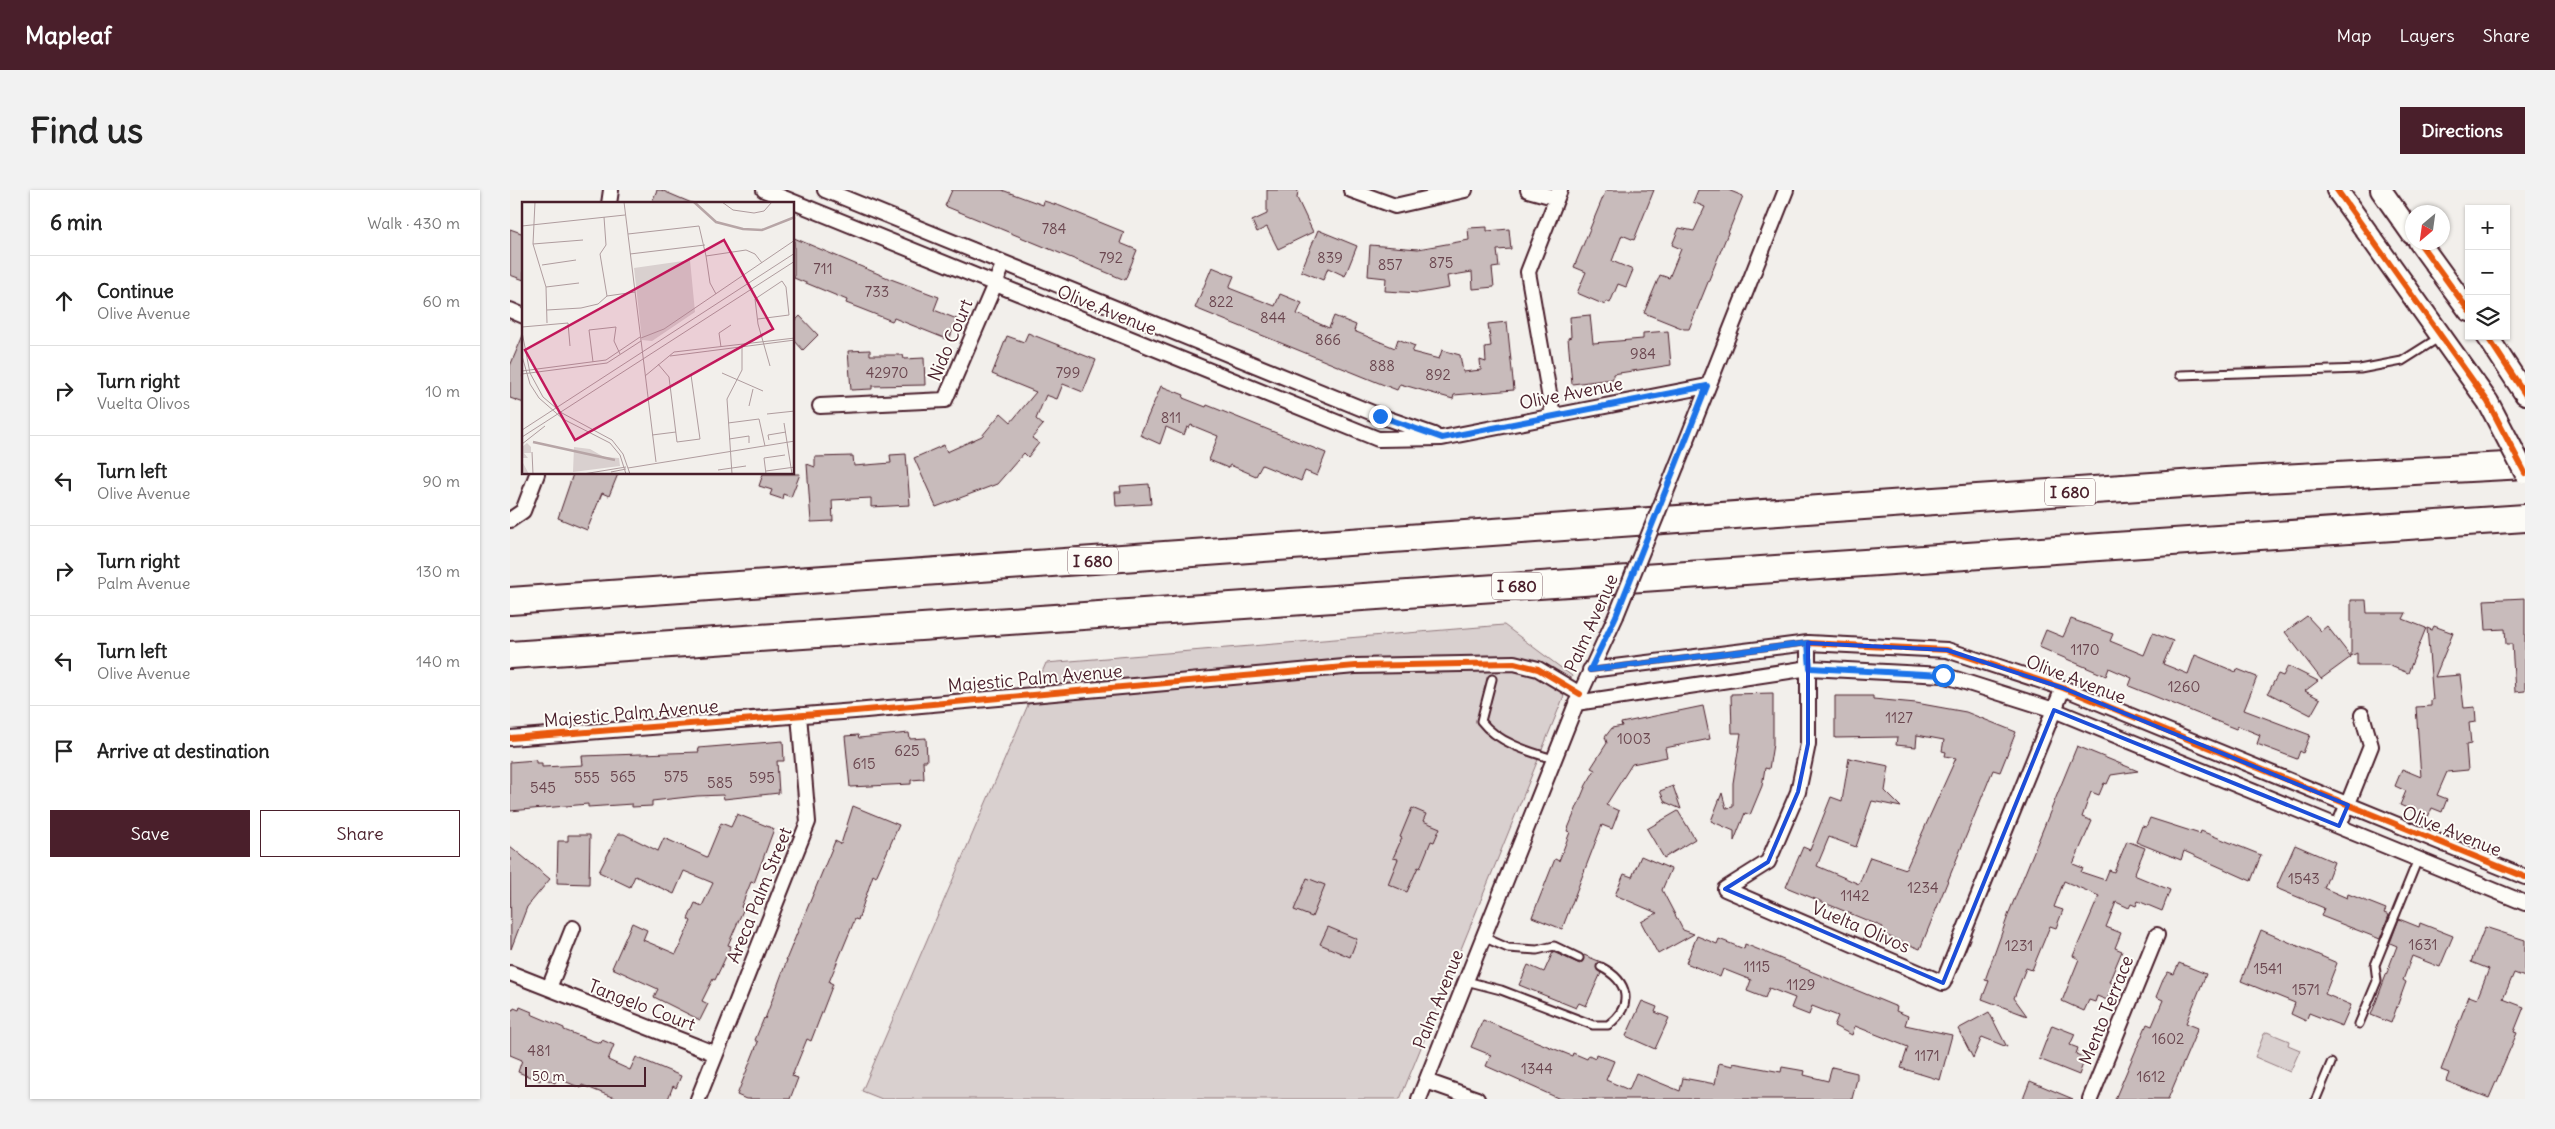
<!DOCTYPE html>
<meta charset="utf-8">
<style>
:root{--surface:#fff;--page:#f2f2f2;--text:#222;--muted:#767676;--line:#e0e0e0;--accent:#4a1f2b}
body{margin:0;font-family:Delius,sans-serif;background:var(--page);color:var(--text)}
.controls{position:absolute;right:15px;top:15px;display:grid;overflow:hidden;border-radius:0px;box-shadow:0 1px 4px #0004}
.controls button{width:45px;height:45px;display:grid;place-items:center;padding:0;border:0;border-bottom:1px solid var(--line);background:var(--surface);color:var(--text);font:25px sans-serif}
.compass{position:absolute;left:1895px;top:15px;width:45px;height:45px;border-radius:50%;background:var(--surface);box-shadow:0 1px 4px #0004;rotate:209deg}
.scale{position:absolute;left:15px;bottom:12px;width:121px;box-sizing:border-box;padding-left:5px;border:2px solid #4a1f2b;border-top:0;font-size:14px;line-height:18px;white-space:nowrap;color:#4a1f2b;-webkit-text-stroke:4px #fdfcf7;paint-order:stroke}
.stop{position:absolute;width:15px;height:15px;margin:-11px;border:4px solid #1a73e8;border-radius:50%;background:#fff}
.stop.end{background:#1a73e8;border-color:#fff;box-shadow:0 1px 5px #0008}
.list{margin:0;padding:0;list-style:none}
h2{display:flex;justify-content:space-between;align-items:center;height:65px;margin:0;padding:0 20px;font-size:21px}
h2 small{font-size:16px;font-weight:400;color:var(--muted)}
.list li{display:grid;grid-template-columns:32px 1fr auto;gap:15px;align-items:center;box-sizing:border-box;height:90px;padding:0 20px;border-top:1px solid var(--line)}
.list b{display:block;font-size:19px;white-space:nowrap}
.list p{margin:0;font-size:16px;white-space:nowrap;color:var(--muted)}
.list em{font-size:16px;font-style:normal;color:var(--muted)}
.actions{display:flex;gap:10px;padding:15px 20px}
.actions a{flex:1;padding:11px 0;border:1px solid var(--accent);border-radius:0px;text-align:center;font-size:18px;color:var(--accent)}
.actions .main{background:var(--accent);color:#fff}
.icon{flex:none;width:28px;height:28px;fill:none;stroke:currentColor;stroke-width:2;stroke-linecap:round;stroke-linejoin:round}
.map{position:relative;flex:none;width:2015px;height:909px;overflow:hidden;border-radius:0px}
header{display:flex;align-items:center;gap:30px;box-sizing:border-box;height:70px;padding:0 25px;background:var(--accent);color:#fff}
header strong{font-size:24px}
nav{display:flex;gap:28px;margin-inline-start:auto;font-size:18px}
.intro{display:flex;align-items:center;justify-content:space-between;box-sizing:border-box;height:120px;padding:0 30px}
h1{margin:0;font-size:35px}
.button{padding:12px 22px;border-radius:0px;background:var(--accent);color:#fff;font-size:18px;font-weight:700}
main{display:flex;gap:30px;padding:0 30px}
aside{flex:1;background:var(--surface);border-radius:0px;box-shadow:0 1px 4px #0004}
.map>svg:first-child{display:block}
</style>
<header>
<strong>Mapleaf</strong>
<nav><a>Map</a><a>Layers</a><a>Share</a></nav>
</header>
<div class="intro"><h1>Find us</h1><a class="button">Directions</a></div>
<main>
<aside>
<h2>6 min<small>Walk · 430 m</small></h2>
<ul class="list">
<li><svg class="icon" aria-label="ahead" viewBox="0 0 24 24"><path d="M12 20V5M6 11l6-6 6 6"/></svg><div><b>Continue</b><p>Olive Avenue</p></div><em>60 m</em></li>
<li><svg class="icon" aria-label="right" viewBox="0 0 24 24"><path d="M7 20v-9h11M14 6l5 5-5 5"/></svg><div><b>Turn right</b><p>Vuelta Olivos</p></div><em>10 m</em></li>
<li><svg class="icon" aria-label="left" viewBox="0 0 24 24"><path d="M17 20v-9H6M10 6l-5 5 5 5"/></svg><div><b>Turn left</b><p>Olive Avenue</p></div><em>90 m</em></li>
<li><svg class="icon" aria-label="right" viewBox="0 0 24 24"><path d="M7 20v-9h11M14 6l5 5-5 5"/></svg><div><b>Turn right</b><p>Palm Avenue</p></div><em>130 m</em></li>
<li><svg class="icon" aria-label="left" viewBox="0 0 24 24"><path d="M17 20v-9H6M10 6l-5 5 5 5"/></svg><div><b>Turn left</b><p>Olive Avenue</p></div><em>140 m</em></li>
<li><svg class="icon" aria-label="arrive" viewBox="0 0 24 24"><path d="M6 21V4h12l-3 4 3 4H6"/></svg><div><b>Arrive at destination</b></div></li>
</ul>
<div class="actions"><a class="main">Save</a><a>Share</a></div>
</aside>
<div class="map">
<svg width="2015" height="909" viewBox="0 0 2015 909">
<rect width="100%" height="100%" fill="#f2efeb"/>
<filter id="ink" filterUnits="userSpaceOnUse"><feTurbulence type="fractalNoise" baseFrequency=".02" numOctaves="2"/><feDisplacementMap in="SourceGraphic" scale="10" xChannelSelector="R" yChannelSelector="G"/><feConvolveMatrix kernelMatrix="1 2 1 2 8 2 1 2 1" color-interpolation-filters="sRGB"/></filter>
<g filter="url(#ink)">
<path fill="#d9d0cf" stroke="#92787d" d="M994,435L1062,486L890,909H372L352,901L536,473Z
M1757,842L1779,851L1778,855L1790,860L1780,882L1745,867L1754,844Z"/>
<path fill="#c8bbbb" stroke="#4a1f2b" d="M147,0H151L184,14H141Z
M442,0H492L533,15L534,11L550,16L614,42L610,53L627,60L615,90L435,16Z
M757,0H788L787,8L803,42L768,59L757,37L747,42L742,31L757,24Z
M1096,0H1144L1124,50L1112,45L1102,71L1123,80L1116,97L1108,94L1100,113L1096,111L1095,115L1067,103L1076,82L1064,77Z
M1188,0H1218L1233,6L1179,139H1174L1134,123L1150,85L1159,88L1171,59L1162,55L1169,38L1184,41L1195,17L1183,12Z
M977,37V41L999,39L1001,59L987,60L989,77L982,78L984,97L963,99L962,82L937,86L939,98L910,103L875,101L876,88L858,86L860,55L908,59L959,50L958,38Z
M0,39L14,44V90L0,85Z
M808,40L847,56L835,86L818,78L813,90L791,81Z
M284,48L378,88L429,107L424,120L447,129L439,150L384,128L382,131L349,118L336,113L337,110L284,88Z
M702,77L724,86L719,98L765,116L770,104L792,113L787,124L819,138L824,126L846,135L844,141L885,158L888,149L905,156L902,162L929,169L932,160L950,165L953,182L971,180L970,170L976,172L975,157L981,156L978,134L997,132L1004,200L944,205L943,209L890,194L887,200L869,193L685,118Z
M1080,125L1083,153L1133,149V143L1158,141L1161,175L1103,184V189L1062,194L1058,148L1061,147L1060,127Z
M290,126L308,145L293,160L284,150V132Z
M14,143V213L0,208V176Z
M518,143L586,170L573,202L553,194L547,209L536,205L526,229L533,235L522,248L529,253L518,267L514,263L487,294L426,317L404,268L434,255L437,262L472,246L491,223L501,232L526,202L482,184L497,146L514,152Z
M360,160V165H393L394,169L414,168L415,195L362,196V199L341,200L338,161Z
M651,196L674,205L673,208L696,217L697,215L816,263L807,286L795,281L791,291L752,275L746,286L720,275L718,278L699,270L708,246L681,235L679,238L677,237L674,245L656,237L650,254L630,245Z
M396,264L400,315L361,317V308L322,310L323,331L301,332L297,274L305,277V267L343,266L344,276L381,273L380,265Z
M63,284H108L99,306L92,303L77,340L48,328Z
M253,284H290L281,307L273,304L272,309L260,305L262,300L249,296Z
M639,294L641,314L606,316L605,302H611L610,296Z
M2015,408V501L2005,502L2002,454H1996L1995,439L1976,440L1974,410Z
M1841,410H1856L1857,423H1896L1893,429L1916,438L1898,483L1878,475H1847V463L1841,466Z
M1797,426L1811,441L1817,436L1841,467L1811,489L1775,442Z
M1561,429L1603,444L1600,451L1634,465L1643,443L1663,451L1653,474L1678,484L1685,465L1726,482L1727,479L1747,487L1734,520L1800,545L1793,563L1790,561L1787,569L1747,554L1750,545L1728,536L1726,539L1619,496L1622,488L1599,478L1596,486L1529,457L1536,440L1553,447Z
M1924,436L1943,443L1925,487L1950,485L1954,518L1965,517L1966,532L1959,533L1961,554L1956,555L1958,580L1937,582L1927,605L1937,609L1932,622L1922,618L1918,627L1890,615L1896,601L1885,596L1892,579L1911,587L1906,517L1921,516V510H1923L1917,438L1922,440Z
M1778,476L1808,491L1795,501L1810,509L1801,525L1758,503L1768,484L1773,486Z
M1263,503V554L1259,579L1255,578L1252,596L1240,625L1235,623L1224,651V641L1201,631L1212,603L1216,618L1223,617V593L1231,543H1222L1221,504Z
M1325,506H1363V509L1406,513L1456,522L1506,542L1490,582L1483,580L1410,759L1370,743L1373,737L1276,697L1293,657L1300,660L1321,607L1332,611L1339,568L1379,576L1375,601L1391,617L1362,611L1346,657L1319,647L1307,676L1349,694L1360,667L1396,679L1446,568L1435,566L1436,562L1432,561L1434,550L1407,545L1406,557L1386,555L1387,547L1325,548Z
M1193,516L1200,549L1155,558L1157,567L1122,574L1096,615L1109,621L1102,639L1092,635L1052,739L1022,727L1045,669L1049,671L1060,642L1057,641L1076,595L1085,580L1081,578L1097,553L1095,547L1102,538L1112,536L1111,533Z
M399,543L400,549L416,548L417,571H413L414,589L401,590V594L340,597L335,546L348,545L349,548Z
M273,551L274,571H267L269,603L214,609L213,605L187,606L142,611V616L122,617V614L78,617V614L0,621V572L26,570V573H32V577L73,575L72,566L189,562L188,558Z
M1567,556L1628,581L1601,585L1597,594L1594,593L1589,605L1581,602L1572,627L1582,631L1563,674L1573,678L1571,682L1595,690L1599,680L1604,682L1617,651L1635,658L1624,685L1660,700L1652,721L1628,711L1626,716L1621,714L1619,718L1606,712L1596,737L1611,743L1605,758L1612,761L1599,792L1604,793L1597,810L1587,806L1585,812L1579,810L1574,821L1552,811L1569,769L1563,766L1589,706L1554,691L1544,717L1553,720L1546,738L1540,736L1522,780L1516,778L1504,808L1517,826L1472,809L1479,791L1475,790L1500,720Z
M1163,596L1171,619L1155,612L1150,601Z
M343,616L389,635L366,687L363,685L348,730L345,729L319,792L323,794L301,851L297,849L282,886L288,888L280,909H236L227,905L248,852L245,850L254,828L255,829L277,770H276L325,651L331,654Z
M902,618L916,624L913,631L930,638L924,652L921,651L910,678L908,677L897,702L878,694L888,669L883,668L892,648L890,647Z
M1168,621L1185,649L1154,668L1137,639Z
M227,624L264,639L244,693L241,692L231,717L234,718L218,755L221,756L205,790L203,789L192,811L198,814L190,830L144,807L148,799L102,778L122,733L137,740L133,750L166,764L181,731L178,729L185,713L192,716L203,693L174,681L164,704L125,686L120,697L89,682L108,644H114L148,661L154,648L197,667L211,633L221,637Z
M1640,628L1690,644L1691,641L1751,665L1741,691L1674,661L1671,670L1626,652L1632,636L1636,637Z
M58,645H80L79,694L47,693L48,651H58Z
M1785,655L1824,672L1814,698L1837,708L1838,704L1876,719L1874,723L1879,725L1870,749L1811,726L1814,718L1766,698Z
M0,656L40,689L17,717L1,759Z
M1131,666L1161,679L1152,700L1173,740L1184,744L1148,764L1131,732L1147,723L1105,705L1114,684L1122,687Z
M797,688L815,695L802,727L784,720Z
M1889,729L1909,737L1910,733L1943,746L1930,777L1902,766L1893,790L1896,792L1881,833L1861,825L1887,756L1880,753Z
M818,737L847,749L840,767L810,754Z
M1975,737L2015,750V787L2004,783L1993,809L2014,817L2004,842L2007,843L1979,908L1936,891L1939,883L1931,880L1959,806L1967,809L1979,779L1961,772Z
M1751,740L1827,773L1815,804L1841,815L1832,836L1799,823L1796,831L1781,824L1785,813L1731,791Z
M1187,746L1207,754L1209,749L1234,759L1235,754L1387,817L1386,821L1398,826L1395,835L1442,845L1430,890L1391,878L1398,857L1345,836L1342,845L1324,836L1328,826L1302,816L1299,825L1281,818L1285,808L1259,798L1255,808L1237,801L1241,790L1213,779L1210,787L1176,773Z
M1043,762L1070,774L1074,765L1091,772L1086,777L1091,783L1076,816L1069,813L1066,818L1009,795L1018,775L1034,782Z
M1669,773L1696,784L1676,833L1688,838L1658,909H1605L1637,834L1642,836L1653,810L1646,807L1653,790L1658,782L1664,784Z
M1132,811L1147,817L1145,822L1159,828L1145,859L1116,846Z
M10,817L22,822L21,824L54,838V840L83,851L91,853L92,850L104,855L98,870L120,880L126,867L171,886L166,898L163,896L158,909H107L72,895L71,898L47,888L45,893L31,887L30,891L8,882L12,870L0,865V819L3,820L4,818L9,820Z
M1479,822L1497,857L1472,847L1463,868L1448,839Z
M973,830L1062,866L1063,863L1077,869L1079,865L1085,868L1086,864L1104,871L1096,890L1119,900L1126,883L1170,901L1173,888L1205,894L1209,873L1223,876V873L1271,882L1272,877L1295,881L1294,885L1318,891L1322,877L1347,883V889L1342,909H1050L976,876L981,865L961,857Z
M1542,835L1565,844L1560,855L1568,858L1566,864L1575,868L1569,885L1529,869Z
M1520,891L1563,909H1513Z"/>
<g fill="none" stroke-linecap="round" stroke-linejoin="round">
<g stroke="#4a1f2b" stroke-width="11">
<path id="service" d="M1670,185L1850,179L1892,171L1930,147
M982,489L971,531C987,552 1019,562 1044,569
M973,747L998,758L1027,760L1044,756L1069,768
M956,791L991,800L1083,835H1098C1125,815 1118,791 1091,777
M1849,834L1867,791L1865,775L1908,669
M1806,909L1821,873"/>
</g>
<g stroke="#4a1f2b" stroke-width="18">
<path id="minor" d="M254,0L868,249L932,248L1197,196
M315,0L870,226L924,245
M841,0L885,16L955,0
M1018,0L1047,8
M99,14L101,0
M0,120L14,126
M310,216L435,210L494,73
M1043,226L1018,82L1050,0
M1167,275L1276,0
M0,330L13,321L27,284
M1298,453V554L1288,602L1258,672L1215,699L1433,793L1553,498
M1080,480L1298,453L1437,460L1553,498L2015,687
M1066,513L1299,478L1433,485L1544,520L2015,713
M0,548L345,521L845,476L1004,473L1028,479L1070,504
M1829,636L1861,556L1852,525
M0,783L206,864L188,909
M39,798L63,738
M206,864L298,632L289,525
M916,891L967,909
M909,909L1070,504L1106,426
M1580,909L1647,745"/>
</g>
<g stroke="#4a1f2b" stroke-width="24">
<path id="secondary" d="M1827,0L1978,212
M1871,0L1902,44
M1909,52L1959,121
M1977,146L2015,204"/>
</g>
<g stroke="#4a1f2b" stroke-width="30">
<path id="motorway" d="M0,411L1467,308L1716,291L2015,275
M0,465L2015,328"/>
</g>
<use href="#service" stroke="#fdfcf7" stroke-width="7"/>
<use href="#minor" stroke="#fdfcf7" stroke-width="14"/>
<use href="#secondary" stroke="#fdfcf7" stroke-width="20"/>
<use href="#motorway" stroke="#fdfcf7" stroke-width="26"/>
<g stroke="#4a1f2b" stroke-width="18" stroke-linecap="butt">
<path id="minor-bridge" d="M1106,426L1167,275"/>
</g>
<g stroke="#4a1f2b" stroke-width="24" stroke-linecap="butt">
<path id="secondary-bridge" d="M1978,212L2015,283"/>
</g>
<use href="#minor-bridge" stroke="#fdfcf7" stroke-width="14"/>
<use href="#secondary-bridge" stroke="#fdfcf7" stroke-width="20"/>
<g stroke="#fdfcf7" stroke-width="9">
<path id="cycleway" d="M1827,0L1978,212L2015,283
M1909,52L1959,121
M1977,146L2015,204
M1080,480L1298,453L1437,460L1553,498L2015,687
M0,548L345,521L845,476L1004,473L1028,479L1070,504"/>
</g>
<use href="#cycleway" stroke="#e8590c" stroke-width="6"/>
</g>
</g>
<g fill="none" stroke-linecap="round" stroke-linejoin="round" filter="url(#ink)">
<path stroke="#1a73e8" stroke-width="6" d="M870,226L932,248L1197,196L1106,426L1080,480L1298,453L1300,478L1433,485"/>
</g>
<path fill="none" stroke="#1d4ed8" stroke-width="4" stroke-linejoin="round" d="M1298,453L1437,460L1553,498L1838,615L1829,636L1544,520L1433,793L1215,699L1258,672L1288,602L1298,554Z"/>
<g text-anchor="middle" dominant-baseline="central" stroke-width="4" stroke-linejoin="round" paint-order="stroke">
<g font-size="15" fill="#6a464f">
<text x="544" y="38">784</text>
<text x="601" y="67">792</text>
<text x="820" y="67">839</text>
<text x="931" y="72">875</text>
<text x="880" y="74">857</text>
<text x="313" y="78">711</text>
<text x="367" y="101">733</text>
<text x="711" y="111">822</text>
<text x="763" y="127">844</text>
<text x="818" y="149">866</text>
<text x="1133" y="163">984</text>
<text x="872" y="175">888</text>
<text x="377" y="182">42970</text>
<text x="558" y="182">799</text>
<text x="928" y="184">892</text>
<text x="661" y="227">811</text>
<text x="1575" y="459">1170</text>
<text x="1674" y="496">1260</text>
<text x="1389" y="527">1127</text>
<text x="1124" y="548">1003</text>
<text x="397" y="560">625</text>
<text x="354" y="573">615</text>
<text x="113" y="586">565</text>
<text x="166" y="586">575</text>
<text x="77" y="587">555</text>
<text x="252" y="587">595</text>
<text x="210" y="592">585</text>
<text x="33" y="597">545</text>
<text x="1794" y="688">1543</text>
<text x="1413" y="697">1234</text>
<text x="1345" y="705">1142</text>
<text x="1913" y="754">1631</text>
<text x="1509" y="755">1231</text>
<text x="1247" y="776">1115</text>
<text x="1758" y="778">1541</text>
<text x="1291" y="794">1129</text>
<text x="1796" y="799">1571</text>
<text x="1658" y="848">1602</text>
<text x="29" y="860">481</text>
<text x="1417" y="865">1171</text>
<text x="1027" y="878">1344</text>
<text x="1641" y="886">1612</text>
</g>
<g fill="#fdfcf7" stroke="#806168" stroke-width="1">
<rect x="1535" y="288.5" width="50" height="27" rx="4"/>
<rect x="558" y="357.5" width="50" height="27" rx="4"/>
<rect x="982" y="382.5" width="50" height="27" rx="4"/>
</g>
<g font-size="16" font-weight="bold" fill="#4a1f2b">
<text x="1560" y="302">I 680</text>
<text x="583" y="371">I 680</text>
<text x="1007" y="396">I 680</text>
</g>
<g font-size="18" fill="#4a1f2b" stroke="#fdfcf7">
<text transform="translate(597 120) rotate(22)">Olive Avenue</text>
<text transform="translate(440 150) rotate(-67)">Nido Court</text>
<text transform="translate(1061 203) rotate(-11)">Olive Avenue</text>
<text transform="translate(1081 433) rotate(-66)">Palm Avenue</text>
<text transform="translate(525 488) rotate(-5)">Majestic Palm Avenue</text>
<text transform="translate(1566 489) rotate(21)">Olive Avenue</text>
<text transform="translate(121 523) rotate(-5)">Majestic Palm Avenue</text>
<text transform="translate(1942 641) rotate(22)">Olive Avenue</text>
<text transform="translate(249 705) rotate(-68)">Areca Palm Street</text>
<text transform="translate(1351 737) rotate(23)">Vuelta Olivos</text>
<text transform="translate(928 809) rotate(-68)">Palm Avenue</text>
<text transform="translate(132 815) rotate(21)">Tangelo Court</text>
<text transform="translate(1596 820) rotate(-68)">Mento Terrace</text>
</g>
</g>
<g transform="translate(12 12)">
<rect width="272" height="272" fill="#f2efeb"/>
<path d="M168,58L173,110L130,139L120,138L112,66ZM5,241L9,245V251H2L6,256H1V261L7,272H0V245ZM52,245L68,247L82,255L97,256L98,264L51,270Z" fill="#d9d0cf"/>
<path fill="none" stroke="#b7a5a6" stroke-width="2.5" d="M172,0L194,20L221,27L240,28L273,15M11,240L93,258"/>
<path fill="none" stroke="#af9c9e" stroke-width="1" d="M13,0L11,42L24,85L25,121M102,0L134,260M200,0L211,8L232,11L242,9L250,0M82,15L84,43L78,52L85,94M0,24L103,13M106,32L177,24L184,54L224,48L233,52L240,61M11,42L61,38M108,52L183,43M184,54L188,81L194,92M20,63L54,58M24,85L57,81M25,108L59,106L76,102L85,94L113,90M236,117L267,113L264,85L260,79L233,97L236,122L248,164M0,125L46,121L48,144M0,130L8,171L21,195L40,211L90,238L101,252L108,272M119,136L142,127L273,38M199,145L197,131L209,123M0,154L8,182L17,196L41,217L88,241L98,253L104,272M148,154L273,138M71,160L67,128L94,125L92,139L98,152M136,162L147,175L155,240L178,237L169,173L148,184M0,169L84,158L118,135M200,171L241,189M0,172L85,161L119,139M123,174L152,150L273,136M227,204L231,187M245,212L273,209M206,221L237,217L243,244M262,221L270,272M0,228L273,51M130,233L154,230M0,235L273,59M207,237L227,234V241M247,238L246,233L264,230M0,242L23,224M10,250L11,272M106,266L273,239M196,268L224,264M244,269L273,265M89,270L104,267M61,272L104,265M210,272L205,197L220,168V142M244,272L242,256L263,253"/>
<path fill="#c2185b" fill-opacity="0.15" stroke="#c2185b" stroke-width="2.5" d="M202,38L251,127L53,238L3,148Z"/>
<rect width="272" height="272" fill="none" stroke="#4a1f2b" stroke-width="2.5"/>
</g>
</svg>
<div class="controls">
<button>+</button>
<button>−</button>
<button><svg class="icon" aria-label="layers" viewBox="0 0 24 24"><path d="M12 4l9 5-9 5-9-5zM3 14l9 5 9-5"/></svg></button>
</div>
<svg class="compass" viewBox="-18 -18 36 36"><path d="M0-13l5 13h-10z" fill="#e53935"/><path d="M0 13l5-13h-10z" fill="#767676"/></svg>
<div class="scale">50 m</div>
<div class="stop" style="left:1433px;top:485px"></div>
<div class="stop end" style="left:870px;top:226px"></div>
</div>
</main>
